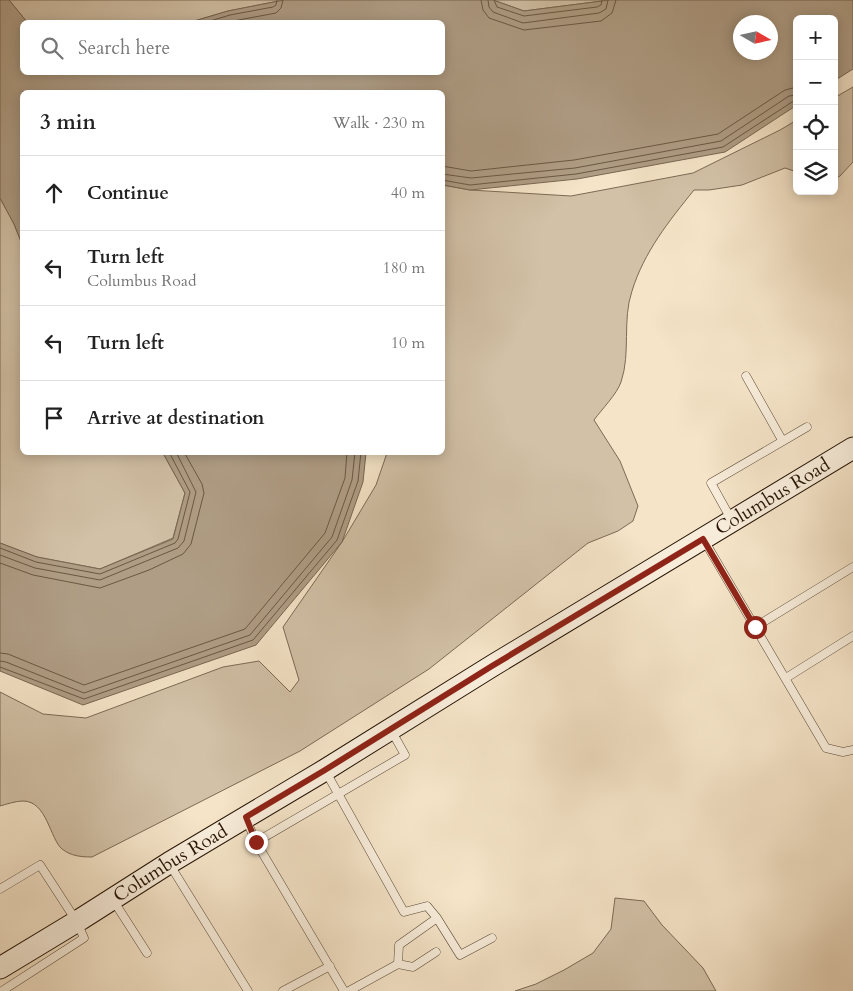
<!DOCTYPE html>
<meta charset="utf-8">
<style>
:root{--surface:#fff;--page:#f6f6f6;--text:#222;--muted:#767676;--line:#e0e0e0}
body{margin:0;font-family:Cardo,serif;background:var(--page);color:var(--text)}
.controls{position:absolute;right:15px;top:15px;display:grid;overflow:hidden;border-radius:8px;box-shadow:0 2px 12px #0003}
.controls button{width:45px;height:45px;display:grid;place-items:center;padding:0;border:0;border-bottom:1px solid var(--line);background:var(--surface);color:var(--text);font:25px sans-serif}
.compass{position:absolute;left:733px;top:15px;width:45px;height:45px;border-radius:50%;background:var(--surface);box-shadow:0 2px 12px #0003;rotate:99deg}
.stop{position:absolute;width:15px;height:15px;margin:-11px;border:4px solid #8f2418;border-radius:50%;background:#fff}
.stop.end{background:#8f2418;border-color:#fff;box-shadow:0 1px 5px #0008}
.list{margin:0;padding:0;list-style:none}
h2{display:flex;justify-content:space-between;align-items:center;height:65px;margin:0;padding:0 20px;font-size:21px}
h2 small{font-size:16px;font-weight:400;color:var(--muted)}
.list li{display:grid;grid-template-columns:32px 1fr auto;gap:15px;align-items:center;box-sizing:border-box;height:75px;padding:0 20px;border-top:1px solid var(--line)}
.list b{display:block;font-size:19px;white-space:nowrap}
.list p{margin:0;font-size:16px;white-space:nowrap;color:var(--muted)}
.list em{font-size:16px;font-style:normal;color:var(--muted)}
.icon{flex:none;width:28px;height:28px;fill:none;stroke:currentColor;stroke-width:2;stroke-linecap:round;stroke-linejoin:round}
.map{position:relative;flex:none;width:853px;height:991px;overflow:hidden}
.search{position:absolute;background:var(--surface);box-shadow:0 2px 12px #0003;left:20px;top:20px;width:425px;height:55px;display:flex;align-items:center;gap:12px;box-sizing:border-box;padding:0 18px;border-radius:8px;color:var(--muted);font-size:19px}
.panel{position:absolute;background:var(--surface);box-shadow:0 2px 12px #0003;left:20px;top:90px;width:425px;height:365px;border-radius:8px}
.map>svg:first-child{display:block}
</style>
<div class="map">
<svg width="853" height="991" viewBox="0 0 853 991">
<rect width="100%" height="100%" fill="#f5e4c8"/>
<filter id="stains"><feTurbulence type="fractalNoise" baseFrequency=".004" numOctaves="4"/><feColorMatrix values="0 0 0 0 .2 0 0 0 0 .09 0 0 0 0 .02 0 0 0 .5 -.17"/></filter>
<radialGradient id="worn" r=".72"><stop offset=".6" stop-color="#630" stop-opacity="0"/><stop offset="1" stop-color="#630" stop-opacity=".3"/></radialGradient>
<path fill="#d2c1a7" stroke="#7c6a55" d="M9,0H284L228,11L191,22H27Z
M493,0H610L524,11Z
M853,87V162L840,176L834,179V98Z
M797,120V172L785,168L742,185L709,190H694C669,221 644,252 632,291C622,320 631,353 621,382C617,394 602,409 594,420L620,461L638,506L633,521L618,531L588,543L429,669L300,751L92,857C81,857 71,856 62,849C50,839 47,801 23,801C16,801 7,804 0,806V692L43,714L86,718L223,667L259,661L290,692L299,680L283,627L342,542L376,485L387,453L442,452L443,185L470,190L571,196L693,173L780,130Z
M0,198L14,224L22,244V452L163,453L185,493L173,538L100,569L37,557L0,543Z
M615,898L644,901L662,925L703,968L716,991H515L536,984L564,970L593,953L611,929Z"/>
<path fill="#af9d85" stroke="#786651" fill-rule="evenodd" d="M0,0H9L27,22H22V72H442V22H191L228,11L284,0H493L524,11L610,0H853V69L834,81V19H797V105L725,152L577,179L470,190L443,185L442,92H22V244L14,224L0,198ZM740,22H770V52H740Z
M163,453H366L363,482L342,542L256,645L83,705L0,671V543L37,557L100,569L173,539L185,493Z"/>
<g fill="none" stroke-linecap="round" stroke-linejoin="round">
<path stroke="#6a5844" stroke-width="1" d="M481,0L483,10L489,18L524,30L601,21L612,13L616,0
M488,0L489,7L493,12L523,23L599,13L606,9L608,0
M494,0L497,7L524,16L597,7L601,5L602,0
M207,22L230,15L273,7L276,5L277,0
M228,22L276,13L281,8L283,0
M442,166L471,171L574,160L718,134L785,90L797,87
M442,174L471,178L575,168L721,141L789,96L797,95
M442,180L470,185L576,174L723,147L792,102L797,101
M0,548L36,562L100,574L175,543L178,539L190,492L169,452
M0,555L35,568L100,580L178,548L184,541L196,492L176,452
M0,563L33,575L100,588L149,570L183,554L191,544L204,493L202,484L184,452
M0,653L8,654L84,685L245,629L325,533L345,478L347,452
M0,661L6,662L84,693L250,635L332,537L352,480L355,452
M0,667L84,699L253,640L337,540L358,481L361,452"/>
<g stroke="#5a4834" stroke-width="9">
<path id="lane" d="M746,376L782,440
M731,519L711,483L807,427
M704,540L826,748L843,752L853,750
M755,627L853,567
M786,678L853,636
M326,772L404,912L427,906L437,918L460,955L492,938
M246,819L256,842L344,991
M256,842L405,755L391,730
M170,865L248,991
M0,889L40,865L77,922L84,938L2,991
M113,900L147,953
M398,964L399,945L437,918
M283,991L330,966
M349,991L398,964L413,967L436,952"/>
</g>
<g stroke="#261403" stroke-width="23">
<g id="secondary">
<path id="s1" d="M0,968L81,919L169,863L325,770L492,666L853,448"/>
</g>
</g>
<use href="#lane" stroke="#f8eddb" stroke-width="8"/>
<use href="#secondary" stroke="#f8eddb" stroke-width="21"/>
</g>
<g fill="none" stroke-linecap="round" stroke-linejoin="round">
<path stroke="#8f2418" stroke-width="6" d="M256,842L246,817L325,770L492,666L703,539L755,627"/>
</g>
<g text-anchor="middle" dominant-baseline="central" stroke-width="5" stroke-linejoin="round" paint-order="stroke">
<g font-size="19" fill="#261403" stroke="#f8eddb">
<text stroke="none"><textPath href="#s1" startOffset="905">Columbus Road</textPath></text>
<text stroke="none"><textPath href="#s1" startOffset="200">Columbus Road</textPath></text>
</g>
</g>
<rect width="100%" height="100%" filter="url(#stains)"/>
<rect width="100%" height="100%" fill="url(#worn)"/>
</svg>
<div class="controls">
<button>+</button>
<button>−</button>
<button><svg class="icon" aria-label="locate" viewBox="0 0 24 24"><circle cx="12" cy="12" r="6"/><path d="M12 2v4M12 18v4M2 12h4M18 12h4"/></svg></button>
<button><svg class="icon" aria-label="layers" viewBox="0 0 24 24"><path d="M12 4l9 5-9 5-9-5zM3 14l9 5 9-5"/></svg></button>
</div>
<svg class="compass" viewBox="-18 -18 36 36"><path d="M0-13l5 13h-10z" fill="#e53935"/><path d="M0 13l5-13h-10z" fill="#767676"/></svg>
<div class="stop" style="left:755px;top:627px"></div>
<div class="stop end" style="left:256px;top:842px"></div>
<div class="search"><svg class="icon" aria-label="search" viewBox="0 0 24 24"><circle cx="10" cy="10" r="6"/><path d="M15 15l6 6"/></svg>Search here</div>
<section class="panel">
<h2>3 min<small>Walk · 230 m</small></h2>
<ul class="list">
<li><svg class="icon" aria-label="ahead" viewBox="0 0 24 24"><path d="M12 20V5M6 11l6-6 6 6"/></svg><div><b>Continue</b></div><em>40 m</em></li>
<li><svg class="icon" aria-label="left" viewBox="0 0 24 24"><path d="M17 20v-9H6M10 6l-5 5 5 5"/></svg><div><b>Turn left</b><p>Columbus Road</p></div><em>180 m</em></li>
<li><svg class="icon" aria-label="left" viewBox="0 0 24 24"><path d="M17 20v-9H6M10 6l-5 5 5 5"/></svg><div><b>Turn left</b></div><em>10 m</em></li>
<li><svg class="icon" aria-label="arrive" viewBox="0 0 24 24"><path d="M6 21V4h12l-3 4 3 4H6"/></svg><div><b>Arrive at destination</b></div></li>
</ul>
</section>
</div>
